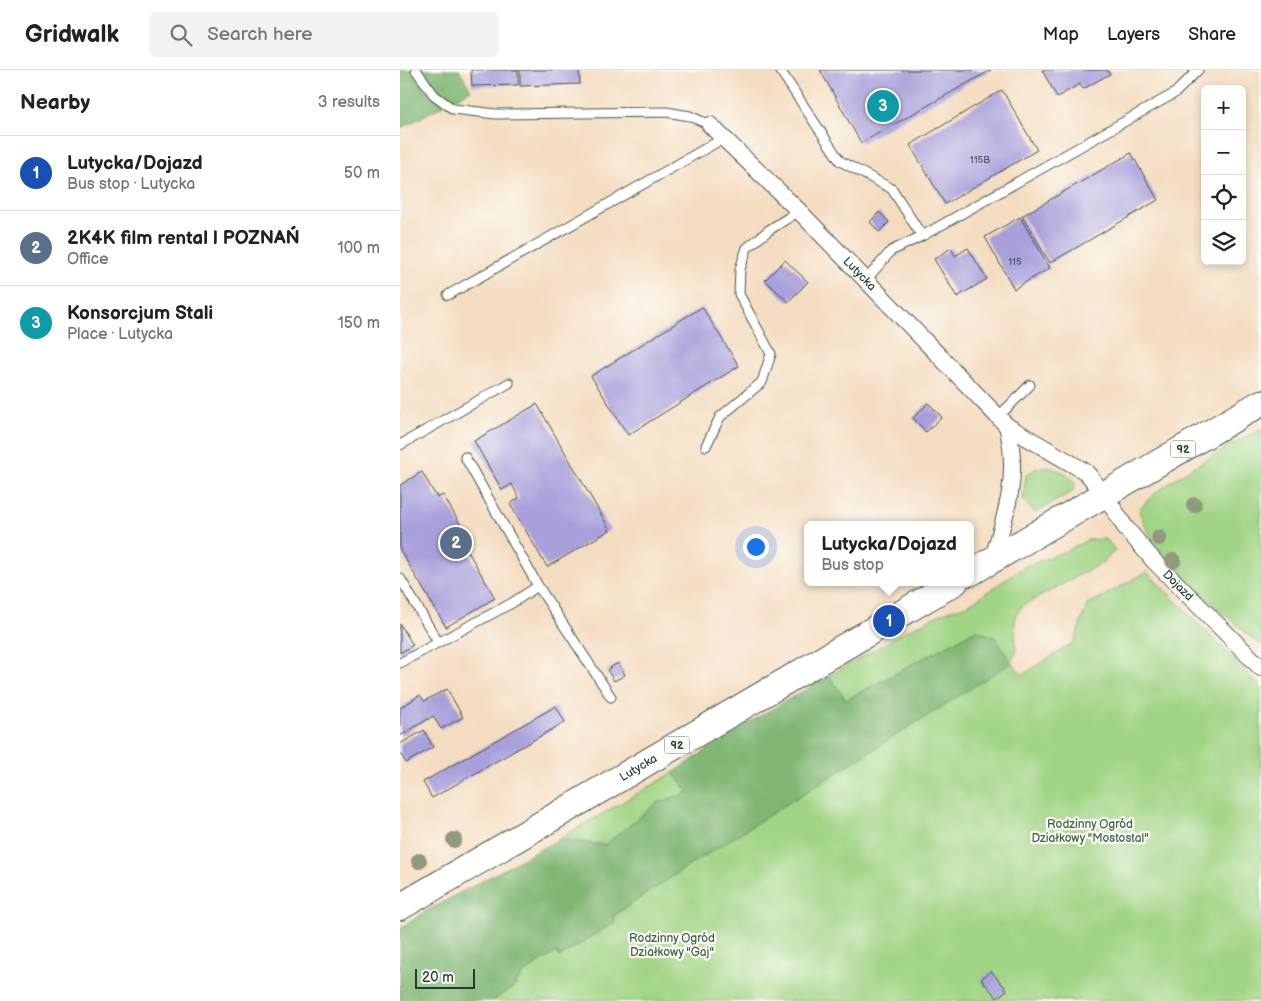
<!DOCTYPE html>
<meta charset="utf-8">
<style>
:root{--surface:#fff;--page:#f2f2f2;--text:#222;--muted:#767676;--line:#e0e0e0;--accent:#b5179e}
body{margin:0;font-family:"Balsamiq Sans",sans-serif;background:var(--page);color:var(--text)}
.controls{position:absolute;right:15px;top:15px;display:grid;overflow:hidden;border-radius:8px;box-shadow:0 2px 8px #0003}
.controls button{width:45px;height:45px;display:grid;place-items:center;padding:0;border:0;border-bottom:1px solid var(--line);background:var(--surface);color:var(--text);font:25px sans-serif}
.scale{position:absolute;left:15px;bottom:12px;width:60px;box-sizing:border-box;padding-left:5px;border:2px solid #1f3d34;border-top:0;font-size:14px;line-height:18px;white-space:nowrap;color:#1f3d34;-webkit-text-stroke:4px #fdfcf7;paint-order:stroke}
.you{position:absolute;left:355px;top:476px;width:18px;height:18px;margin:-12px;border:4px solid #fff;border-radius:50%;background:#1a73e8;box-shadow:0 0 0 8px #1a73e833}
.badge{display:grid;place-items:center;width:32px;height:32px;border-radius:50%;background:var(--accent);color:#fff;font-size:16px;font-weight:700}
.pin{position:absolute;translate:-50% -50%;border:2px solid #fff;box-shadow:0 1px 5px #0006}
.popup{position:absolute;left:404px;top:451px;width:170px;height:65px;box-sizing:border-box;display:grid;place-content:center;border-radius:8px;background:var(--surface);filter:drop-shadow(0 1px 4px #0005);font-size:16px;white-space:nowrap;color:var(--muted)}
.popup b{font-size:19px;color:var(--text)}
.popup::after{content:'';position:absolute;left:50%;top:100%;margin-left:-10px;border:10px solid transparent;border-top-color:var(--surface)}
.list{margin:0;padding:0;list-style:none}
h2{display:flex;justify-content:space-between;align-items:center;height:65px;margin:0;padding:0 20px;font-size:21px}
h2 small{font-size:16px;font-weight:400;color:var(--muted)}
.list li{display:grid;grid-template-columns:32px 1fr auto;gap:15px;align-items:center;box-sizing:border-box;height:75px;padding:0 20px;border-top:1px solid var(--line)}
.list b{display:block;font-size:19px;white-space:nowrap}
.list p{margin:0;font-size:16px;white-space:nowrap;color:var(--muted)}
.list em{font-size:16px;font-style:normal;color:var(--muted)}
.icon{flex:none;width:28px;height:28px;fill:none;stroke:currentColor;stroke-width:2;stroke-linecap:round;stroke-linejoin:round}
.map{position:relative;flex:none;width:861px;height:931px;overflow:hidden}
header{display:flex;align-items:center;gap:30px;box-sizing:border-box;height:70px;padding:0 25px;background:var(--surface);border-bottom:1px solid var(--line)}
header strong{font-size:24px}
nav{display:flex;gap:28px;margin-inline-start:auto;font-size:18px}
.search{width:350px;height:45px;background:var(--page);display:flex;align-items:center;gap:12px;box-sizing:border-box;padding:0 18px;border-radius:8px;color:var(--muted);font-size:19px}
main{display:flex}
aside{flex:1;background:var(--surface)}
.map>svg:first-child{display:block}
</style>
<header>
<strong>Gridwalk</strong>
<div class="search"><svg class="icon" aria-label="search" viewBox="0 0 24 24"><circle cx="10" cy="10" r="6"/><path d="M15 15l6 6"/></svg>Search here</div>
<nav><a>Map</a><a>Layers</a><a>Share</a></nav>
</header>
<main>
<aside>
<h2>Nearby<small>3 results</small></h2>
<ul class="list">
<li><span class="badge" style="background:#1a4fb4">1</span><div><b>Lutycka/Dojazd</b><p>Bus stop · Lutycka</p></div><em>50 m</em></li>
<li><span class="badge" style="background:#5c6f8a">2</span><div><b>2K4K film rental | POZNAŃ</b><p>Office</p></div><em>100 m</em></li>
<li><span class="badge" style="background:#0f9aa8">3</span><div><b>Konsorcjum Stali</b><p>Place · Lutycka</p></div><em>150 m</em></li>
</ul>
</aside>
<div class="map">
<svg width="861" height="931" viewBox="0 0 861 931">
<rect width="100%" height="100%" fill="#fdfcf7"/>
<filter id="ink" filterUnits="userSpaceOnUse"><feTurbulence type="fractalNoise" baseFrequency=".02" numOctaves="2"/><feDisplacementMap in="SourceGraphic" scale="10" xChannelSelector="R" yChannelSelector="G"/><feConvolveMatrix kernelMatrix="1 2 1 2 8 2 1 2 1" color-interpolation-filters="sRGB"/></filter>
<filter id="wash" filterUnits="userSpaceOnUse"><feTurbulence type="fractalNoise" baseFrequency=".0096" numOctaves="4" result="noise"/><feDisplacementMap in="SourceGraphic" scale="20" xChannelSelector="R" yChannelSelector="G"/><feGaussianBlur stdDeviation="1.12" result="paint"/><feColorMatrix in="noise" values="0 0 0 0 0 0 0 0 0 0 0 0 0 0 0 0 0 1.4 0 .05"/><feComposite in="paint" operator="in"/></filter>
<g filter="url(#wash)">
<rect width="100%" height="100%" fill="#f4dcc0"/>
<path fill="#a1d484" stroke="#60885c" d="M861,359V576C822,540 753,491 739,440C761,411 827,378 861,359Z
M649,397L667,404L676,413L673,421L635,443L623,431L626,405L637,398Z
M706,469L715,480L705,491L624,535L615,545L616,583L611,592L622,605L674,572L687,535L747,502L861,617V931H92L114,917L123,904L156,882L159,887L216,851L213,846L285,798L610,593L576,560L446,630L429,606L510,559L545,542L568,535L626,496L669,480L687,470Z
M273,703L289,722L257,733L205,775L159,769Z"/>
<path fill="#80b672" stroke="#507a53" d="M0,0H59L71,20L0,59Z
M576,560L597,568L611,593L285,798L213,846L216,851L160,887L156,882L123,904L114,917L91,931H0V859L25,842L159,769L205,775L257,733L289,722L273,703L336,660L429,606L446,630Z"/>
<g id="blocks">
<path fill="#a9a0db" d="M71,0H118V15L72,16Z
M120,0H179L180,14L120,16Z
M420,0H591L461,73Z
M642,0H707L710,4L683,19L680,14L657,27Z
M602,20L637,80L545,134L510,75Z
M731,83L758,130L650,193L622,146Z
M479,142L489,152L479,162L470,152Z
M620,147L650,198L614,219L585,167Z
M551,178L555,186L568,178L587,209L557,227L534,189Z
M385,190L408,212L388,232L365,210Z
M302,237L339,296L228,365L191,306Z
M528,333L542,347L526,362L513,348Z
M137,334L210,460L147,497L110,434L119,428L112,414L102,420L74,371Z
M22,402L37,428L43,425L65,462L59,466L95,528L46,557L0,480V415Z
M0,554L13,575L0,583Z
M218,593L225,605L214,611L207,600Z
M47,619L63,647L41,659L33,646L0,666V638L20,625L24,631Z
M156,636L165,652L32,728L23,712Z
M24,660L33,677L6,693L0,683V674Z
M591,901L607,920L597,928L581,909Z"/>
</g>
</g>
<g filter="url(#ink)">
<use href="#blocks" fill-opacity="0" stroke="#3f5549" stroke-width="1"/>
<g fill="none" stroke-linecap="round" stroke-linejoin="round">
<g stroke="#3f5549" stroke-width="11">
<path id="lane" d="M16,0L34,25L53,39L96,44L266,42L290,46L310,55
M380,0L440,91L492,119L522,166
M466,210L491,181L522,166L775,23L798,0
M48,225L324,68
M598,347L630,315
M0,375L109,313
M306,376L320,347L362,312L371,284L339,224L340,199L347,178L369,160L399,141
M65,387L138,516L211,627
M0,508L38,572
M0,593L112,533L138,516"/>
</g>
<g stroke="#3f5549" stroke-width="18">
<g id="street">
<path id="s1" d="M310,55L399,141L607,356C620,405 606,444 592,491"/>
<path id="s2" d="M607,356L686,402L705,425L725,457L754,491L861,598"/>
</g>
</g>
<g stroke="#3f5549" stroke-width="28">
<g id="primary">
<path d="M570,503L861,333"/>
<path id="s3" d="M0,837L555,512"/>
</g>
</g>
<use href="#lane" stroke="#fff" stroke-width="9"/>
<use href="#street" stroke="#fff" stroke-width="16"/>
<use href="#primary" stroke="#fff" stroke-width="26"/>
</g>
<g fill="#91997e">
<circle cx="794" cy="435" r="8"/>
<circle cx="759" cy="468" r="8"/>
<circle cx="773" cy="491" r="8"/>
<circle cx="54" cy="770" r="8"/>
<circle cx="19" cy="791" r="8"/>
</g>
</g>
<g text-anchor="middle" dominant-baseline="central" stroke-width="4.5" stroke-linejoin="round" paint-order="stroke">
<g font-size="10" fill="#42565e">
<text x="580" y="90">115B</text>
<text x="615" y="192">115</text>
</g>
<g fill="#fdfcf7" stroke="#62766e" stroke-width="1">
<rect x="770.5" y="370.5" width="25" height="17" rx="4"/>
<rect x="264.5" y="666.5" width="25" height="17" rx="4"/>
</g>
<g font-size="11" font-weight="bold" fill="#1f3d34">
<text x="783" y="379">92</text>
<text x="277" y="675">92</text>
</g>
<g font-size="12" fill="#1f3d34" stroke="#fdfcf7">
<text stroke="none"><textPath href="#s1" startOffset="211">Lutycka</textPath></text>
<text stroke="none"><textPath href="#s2" startOffset="238">Dojazd</textPath></text>
<text stroke="none"><textPath href="#s3" startOffset="276">Lutycka</textPath></text>
</g>
<g font-size="12" fill="#406348" stroke="#fdfcf7">
<text x="690" y="754">Rodzinny Ogród<tspan x="690" dy="14">Działkowy "Mostostal"</tspan></text>
<text x="272" y="868">Rodzinny Ogród<tspan x="272" dy="14">Działkowy "Gaj"</tspan></text>
</g>
</g>
</svg>
<div class="controls">
<button>+</button>
<button>−</button>
<button><svg class="icon" aria-label="locate" viewBox="0 0 24 24"><circle cx="12" cy="12" r="6"/><path d="M12 2v4M12 18v4M2 12h4M18 12h4"/></svg></button>
<button><svg class="icon" aria-label="layers" viewBox="0 0 24 24"><path d="M12 4l9 5-9 5-9-5zM3 14l9 5 9-5"/></svg></button>
</div>
<div class="scale">20 m</div>
<div class="you"></div>
<div class="pin badge" style="left:489px;top:551px;background:#1a4fb4">1</div>
<div class="popup"><b>Lutycka/Dojazd</b>Bus stop</div>
<div class="pin badge" style="left:56px;top:473px;background:#5c6f8a">2</div>
<div class="pin badge" style="left:483px;top:36px;background:#0f9aa8">3</div>
</div>
</main>
